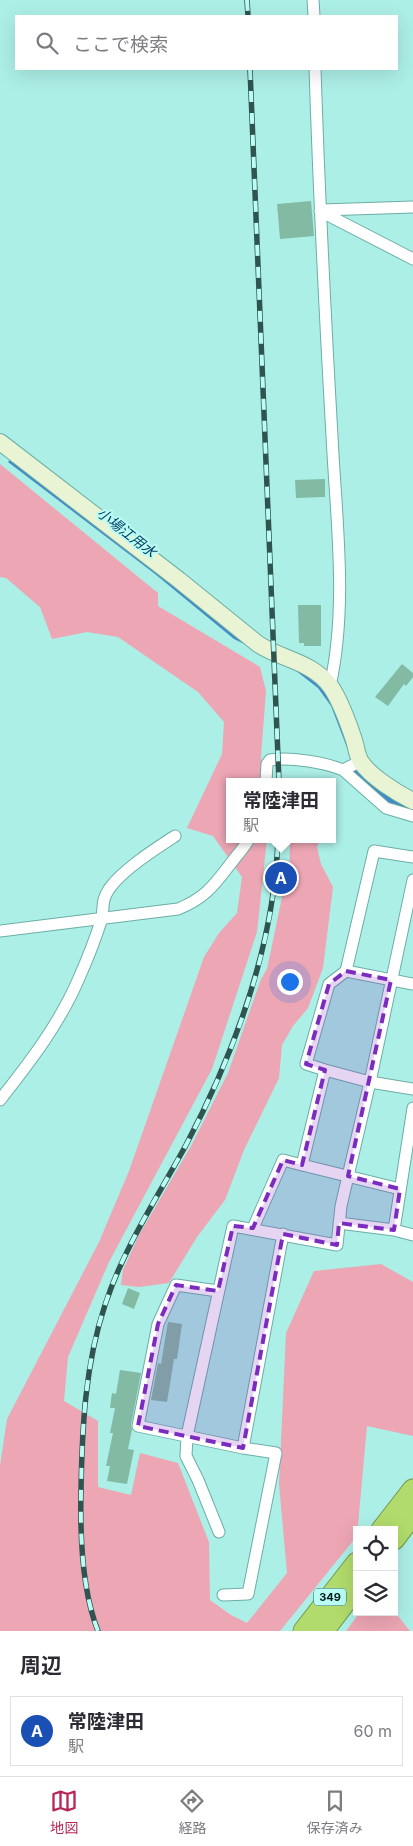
<!DOCTYPE html>
<html lang="ja">
<meta charset="utf-8">
<style>
:root{--surface:#fff;--page:#f7f7f7;--text:#2b2b33;--muted:#7c7c81;--line:#e1e1e2;--accent:#b62757}
body{margin:0;font-family:Inter,"Noto Sans JP",sans-serif;background:var(--page);color:var(--text)}
.controls{position:absolute;right:15px;bottom:15px;display:grid;overflow:hidden;border-radius:0px;box-shadow:0 5px 20px #0002}
.controls button{width:45px;height:45px;display:grid;place-items:center;padding:0;border:0;border-bottom:1px solid var(--line);background:var(--surface);color:var(--text);font:25px sans-serif}
.you{position:absolute;left:289px;top:981px;width:18px;height:18px;margin:-12px;border:4px solid #fff;border-radius:50%;background:#1a73e8;box-shadow:0 0 0 8px #1a73e833}
.badge{display:grid;place-items:center;width:32px;height:32px;border-radius:50%;background:var(--accent);color:#fff;font-size:16px;font-weight:700}
.pin{position:absolute;translate:-50% -50%;border:2px solid #fff;box-shadow:0 1px 5px #0006}
.popup{position:absolute;left:226px;top:778px;width:110px;height:65px;box-sizing:border-box;display:grid;place-content:center;border-radius:0px;background:var(--surface);filter:drop-shadow(0 1px 4px #0005);font-size:16px;white-space:nowrap;color:var(--muted)}
.popup b{font-size:19px;color:var(--text)}
.popup::after{content:'';position:absolute;left:50%;top:100%;margin-left:-10px;border:10px solid transparent;border-top-color:var(--surface)}
.list{margin:0;padding:0;list-style:none}
h2{display:flex;justify-content:space-between;align-items:center;height:65px;margin:0;padding:0 20px;font-size:21px}
h2 small{font-size:16px;font-weight:400;color:var(--muted)}
.list li{display:grid;grid-template-columns:32px 1fr auto;gap:15px;align-items:center;box-sizing:border-box;height:70px;margin:0 10px 10px;padding:0 10px;border:1px solid var(--line);border-radius:0px}
.list b{display:block;font-size:19px;white-space:nowrap}
.list p{margin:0;font-size:16px;white-space:nowrap;color:var(--muted)}
.list em{font-size:16px;font-style:normal;color:var(--muted)}
.icon{flex:none;width:28px;height:28px;fill:none;stroke:currentColor;stroke-width:2;stroke-linecap:round;stroke-linejoin:round}
.map{position:relative;flex:none;width:413px;height:1631px;overflow:hidden}
.search{position:absolute;background:var(--surface);box-shadow:0 5px 20px #0002;left:15px;right:15px;top:15px;height:55px;display:flex;align-items:center;gap:12px;box-sizing:border-box;padding:0 18px;border-radius:0px;color:var(--muted);font-size:19px}
.sheet{height:145px;background:var(--surface)}
nav{display:flex;justify-content:space-around;align-items:center;box-sizing:border-box;height:70px;border-top:1px solid var(--line);background:var(--surface);font-size:14px;color:var(--muted)}
nav a{display:grid;justify-items:center;gap:2px}
nav .on{color:var(--accent)}
.map>svg:first-child{display:block}
</style>
<div class="map">
<svg width="413" height="1631" viewBox="0 0 413 1631">
<rect width="100%" height="100%" fill="#acefe7"/>
<path fill="#eda6b4" d="M0,464L158,593V606L260,667L266,691L261,756L262,782H230V839H267L257,932L212,1069L109,1262L68,1357L64,1401L98,1421V1487L131,1495L140,1453L178,1463L209,1542L210,1600L231,1615L247,1623L287,1573L279,1484L286,1333L314,1271L381,1264L413,1282V1436L367,1426L357,1536L280,1631H0V1466L7,1419L99,1242L129,1171L204,957L219,933L237,913L242,877L213,836L187,828L222,754L224,722L198,692L118,637L87,632L52,639L40,607L6,578L0,577Z
M290,839H320L317,847L321,864L333,887L323,968L308,1008L293,1026L282,1045L279,1078L244,1150L225,1200L197,1237L169,1283L139,1287L121,1285L123,1270L139,1235L191,1146L228,1073L261,979L267,969L282,897L289,886Z
M394,1611L410,1631H346L360,1612Z"/>
<path fill="#438bc7" d="M12,458L323,684L337,704L351,758L331,706L318,688L291,667L234,639L155,574L8,462Z"/>
<g fill="none" stroke-linecap="round" stroke-linejoin="round">
<path stroke="#438bc7" stroke-width="12" d="M357,769C369,790 385,803 408,810"/>
</g>
<path fill="#82baa3" d="M311,201L314,236L280,239L277,204Z
M325,479V497L296,498L295,480Z
M298,605H321V646H304V643H299Z
M402,664L413,673V677L406,686L404,684L388,706L375,697Z
M128,1288L140,1293L134,1309L122,1304Z
M168,1322L182,1324L177,1359H174L167,1402L151,1400L158,1363L161,1364Z
M120,1370L141,1373L131,1425L132,1430L128,1449L134,1450L127,1484L107,1481L110,1466H106L113,1433H110L115,1408H110L112,1393L116,1394Z"/>
<g fill="none" stroke-linecap="round" stroke-linejoin="round">
<g stroke="#6caea6" stroke-width="13">
<path id="street" d="M313,0L314,16
M315,69C319,191 325,314 332,436C336,519 348,605 330,686
M322,210L413,207
M320,211L413,259
M343,770L386,808L413,816
M266,782L267,764L270,760C290,757 324,762 343,770L361,761
M413,857L374,851L346,971L413,984
M0,931L178,909C208,897 216,882 235,858C240,852 245,846 249,839
M325,1070L306,1064L329,984L346,971
M0,1100C30,1062 60,1023 79,978C87,960 95,940 101,921C105,907 100,903 109,889C122,870 155,849 175,836
M302,1165L400,1189
M339,1223L394,1230L413,1235
M253,1228L283,1160L302,1165L325,1070L370,1082L413,1089
M394,1230L413,1108
M218,1291L176,1285L158,1324L138,1426L243,1448L276,1453L248,1594L223,1595
M243,1448L283,1234
M219,1532L198,1480L186,1456L187,1436L233,1226L337,1245L341,1206L370,1082L413,880"/>
</g>
<g stroke="#6caea6" stroke-width="18">
<path id="secondary" d="M0,442L179,580L258,644C282,660 312,661 331,687C341,702 348,722 354,740C356,746 357,756 361,762C371,777 397,793 413,801"/>
</g>
<g stroke="#73974f" stroke-width="23">
<path id="highway" d="M382,1530L413,1490
M394,1539L413,1514
M304,1631L357,1563
M323,1631L355,1589"/>
</g>
<use href="#street" stroke="#fff" stroke-width="11"/>
<use href="#secondary" stroke="#e8f4d3" stroke-width="16"/>
<use href="#highway" stroke="#b1db6c" stroke-width="21"/>
<g stroke="#2f5450" stroke-width="5.5">
<path id="rail" d="M247,0L248,16
M250,69L279,782
M98,1631C82,1591 80,1533 81,1491C82,1428 85,1365 105,1305C124,1247 157,1198 186,1145C236,1050 274,947 278,839"/>
</g>
<use href="#rail" stroke="#b9fdf5" stroke-width="4" stroke-dasharray="11" stroke-linecap="butt"/>
</g>
<path fill="#7b2cbf" fill-opacity="0.2" stroke="#7b2cbf" stroke-width="4" stroke-dasharray="10 6" stroke-linejoin="round" d="M346,971L391,980L348,1176L400,1189L394,1230L339,1223L337,1245L283,1234L243,1448L138,1426L158,1324L176,1285L218,1291L233,1226L253,1228L283,1160L302,1165L325,1070L306,1064L329,984Z"/>
<g text-anchor="middle" dominant-baseline="central" stroke-width="4" stroke-linejoin="round" paint-order="stroke">
<rect fill="#b9fdf5" stroke="#385e5a" stroke-width="1" x="314" y="1588.5" width="32" height="17" rx="4"/>
<g font-size="11" font-weight="bold" fill="#001a18">
<text x="330" y="1597">349</text>
</g>
<g font-size="14" font-style="italic" fill="#053d65" stroke="#b9fdf5">
<text transform="translate(127 532) rotate(38)">小場江用水</text>
</g>
</g>
</svg>
<div class="controls">
<button><svg class="icon" aria-label="locate" viewBox="0 0 24 24"><circle cx="12" cy="12" r="6"/><path d="M12 2v4M12 18v4M2 12h4M18 12h4"/></svg></button>
<button><svg class="icon" aria-label="layers" viewBox="0 0 24 24"><path d="M12 4l9 5-9 5-9-5zM3 14l9 5 9-5"/></svg></button>
</div>
<div class="you"></div>
<div class="pin badge" style="left:281px;top:878px;background:#1a4fb4">A</div>
<div class="popup"><b>常陸津田</b>駅</div>
<div class="search"><svg class="icon" aria-label="search" viewBox="0 0 24 24"><circle cx="10" cy="10" r="6"/><path d="M15 15l6 6"/></svg>ここで検索</div>
</div>
<section class="sheet">
<h2>周辺<small></small></h2>
<ul class="list">
<li><span class="badge" style="background:#1a4fb4">A</span><div><b>常陸津田</b><p>駅</p></div><em>60 m</em></li>
</ul>
</section>
<nav>
<a class="on"><svg class="icon" aria-label="map" viewBox="0 0 24 24"><path d="M3 6l6-2 6 2 6-2v14l-6 2-6-2-6 2zM9 4v14M15 6v14"/></svg>地図</a>
<a><svg class="icon" aria-label="directions" viewBox="0 0 24 24"><path d="M12 3l9 9-9 9-9-9zM9 14v-3h6M13 9l2 2-2 2"/></svg>経路</a>
<a><svg class="icon" aria-label="saved" viewBox="0 0 24 24"><path d="M7 4h10v16l-5-4-5 4z"/></svg>保存済み</a>
</nav>
